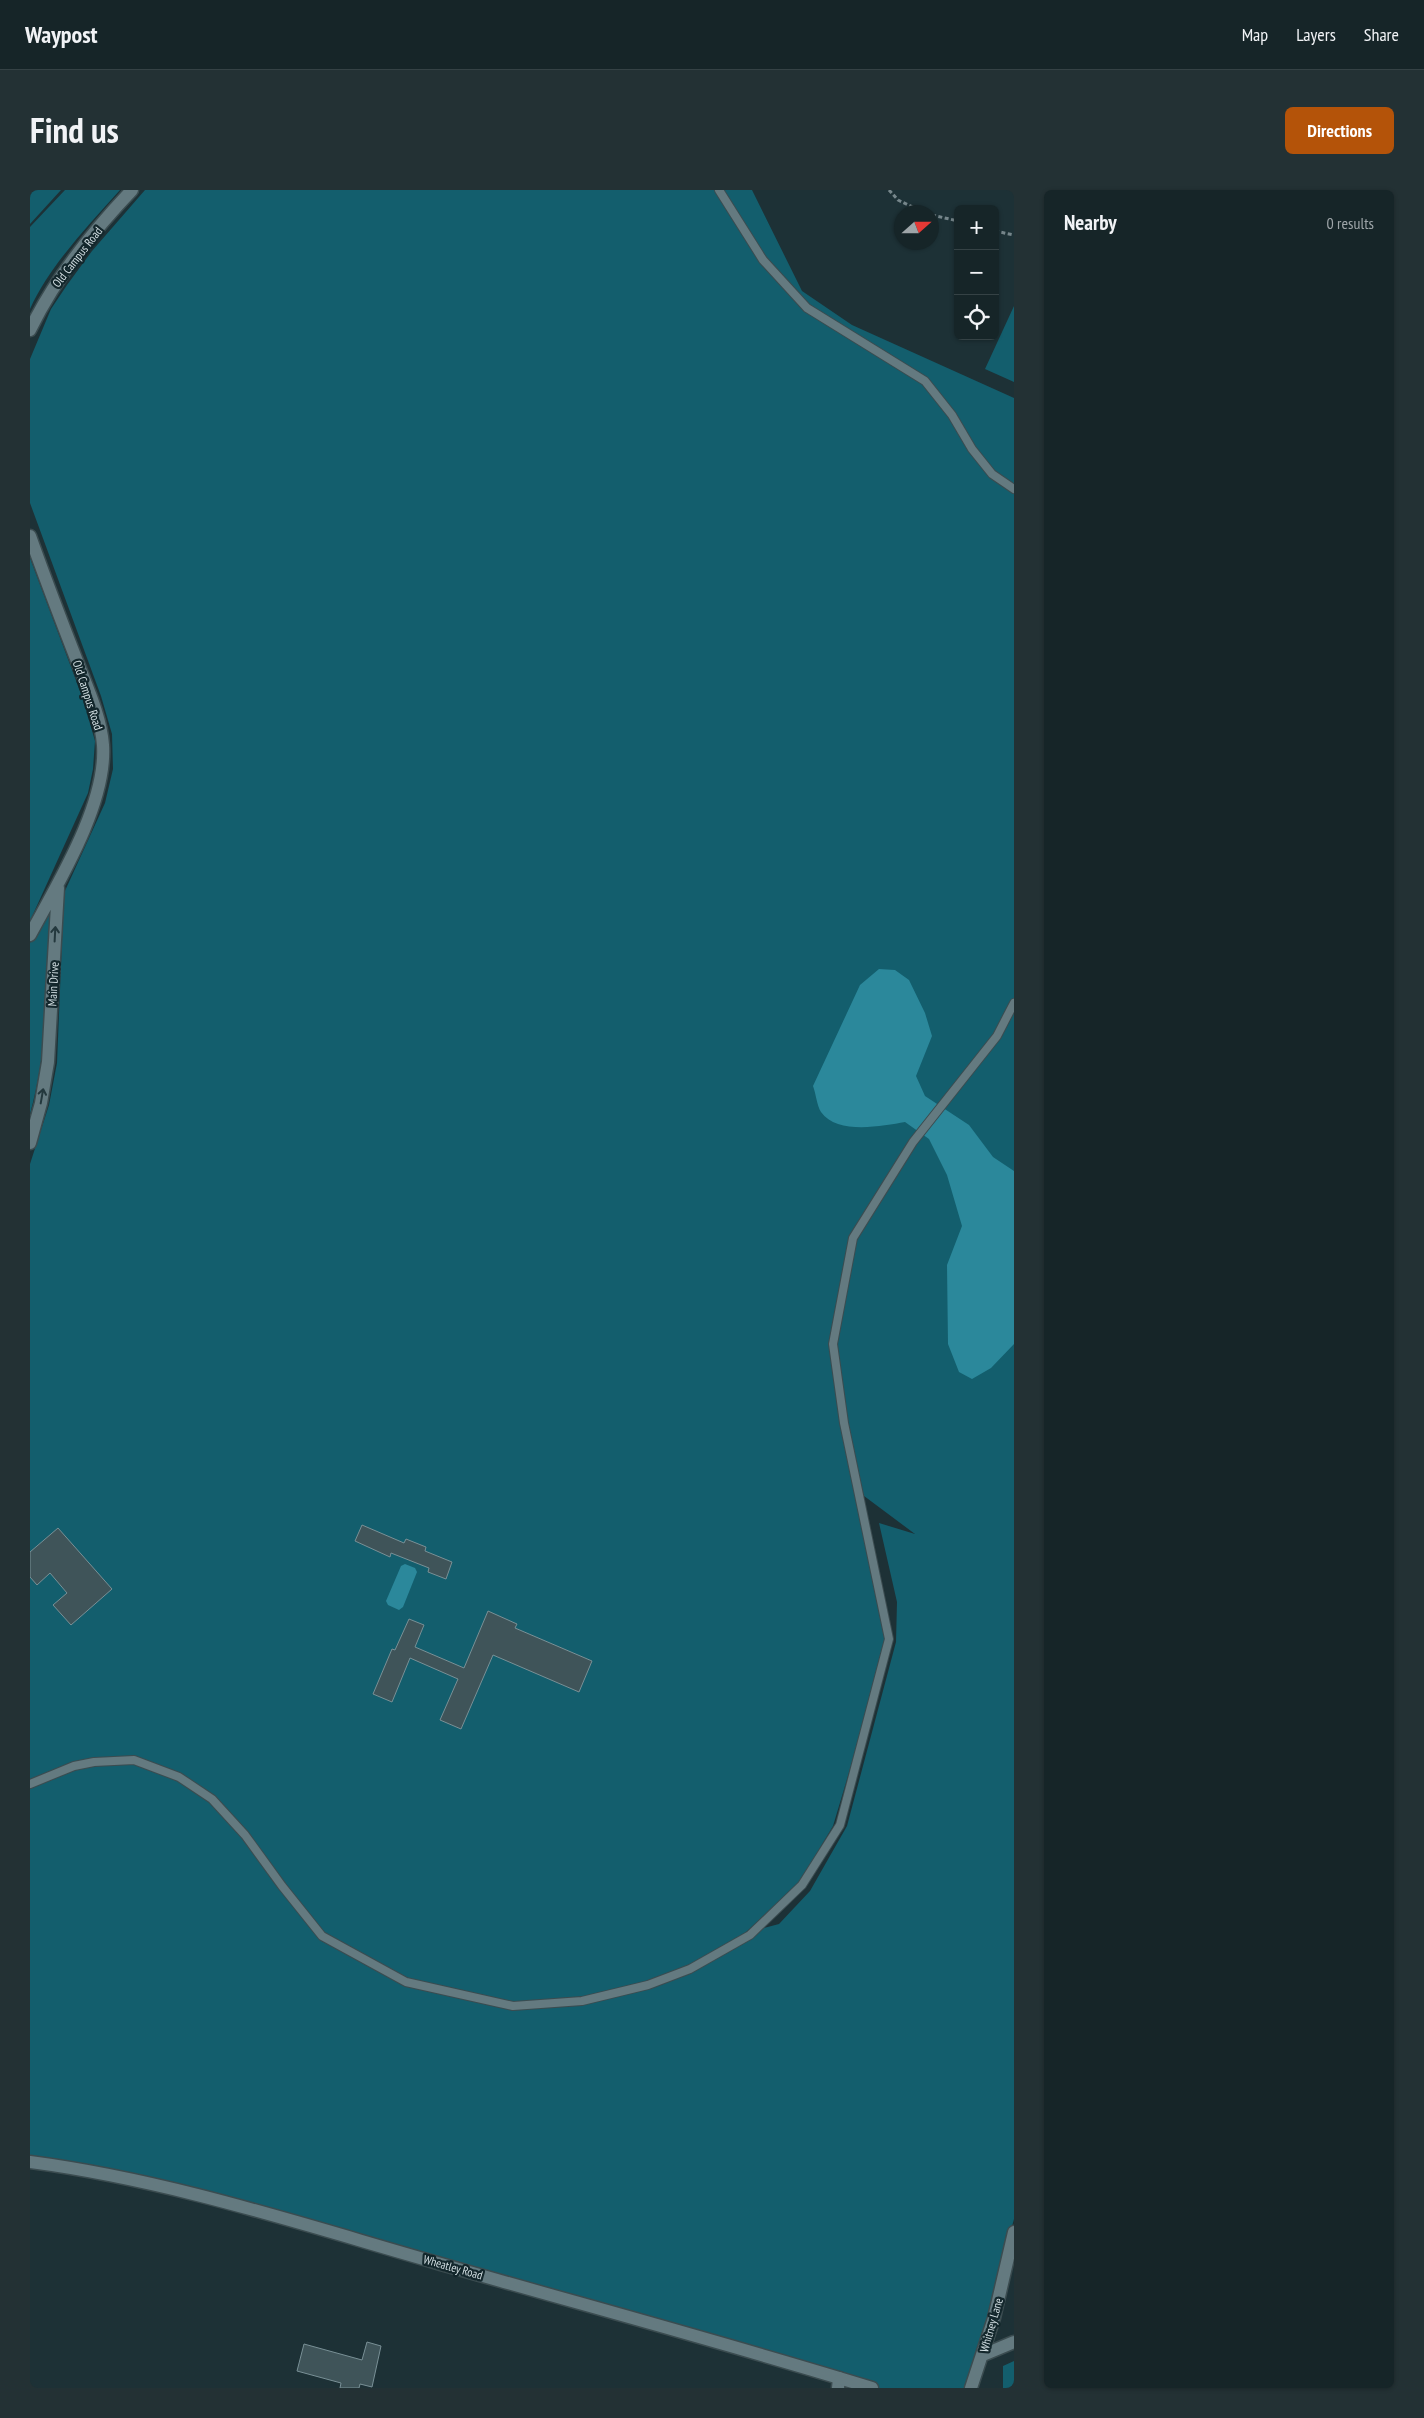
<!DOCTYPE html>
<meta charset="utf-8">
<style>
:root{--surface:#162528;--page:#233134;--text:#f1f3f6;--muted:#9ea5a8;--line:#354245;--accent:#b45309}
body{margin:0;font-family:"PT Sans Narrow",sans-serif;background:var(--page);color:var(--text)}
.controls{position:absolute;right:15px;top:15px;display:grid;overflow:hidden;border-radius:8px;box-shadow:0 1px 4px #0004}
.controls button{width:45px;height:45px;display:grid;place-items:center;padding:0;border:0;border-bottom:1px solid var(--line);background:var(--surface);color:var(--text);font:25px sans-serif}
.compass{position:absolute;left:864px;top:15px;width:45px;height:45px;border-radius:50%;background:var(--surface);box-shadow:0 1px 4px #0004;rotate:69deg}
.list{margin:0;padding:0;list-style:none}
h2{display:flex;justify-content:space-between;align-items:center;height:65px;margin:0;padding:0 20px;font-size:21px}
h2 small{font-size:16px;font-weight:400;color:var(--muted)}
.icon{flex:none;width:28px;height:28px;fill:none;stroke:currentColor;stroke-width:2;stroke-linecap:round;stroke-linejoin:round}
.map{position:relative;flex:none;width:984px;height:2198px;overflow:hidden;border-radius:8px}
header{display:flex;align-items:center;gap:30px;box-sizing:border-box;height:70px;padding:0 25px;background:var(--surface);border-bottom:1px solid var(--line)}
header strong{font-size:24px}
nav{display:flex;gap:28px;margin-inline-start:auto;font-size:18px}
.intro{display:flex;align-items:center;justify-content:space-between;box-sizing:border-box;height:120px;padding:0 30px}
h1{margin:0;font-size:35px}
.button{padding:12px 22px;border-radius:8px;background:var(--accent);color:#fff;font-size:18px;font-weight:700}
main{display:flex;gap:30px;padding:0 30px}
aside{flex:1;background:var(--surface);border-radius:8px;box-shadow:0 1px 4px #0004}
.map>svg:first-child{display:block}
</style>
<header>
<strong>Waypost</strong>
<nav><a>Map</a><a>Layers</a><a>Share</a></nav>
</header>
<div class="intro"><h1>Find us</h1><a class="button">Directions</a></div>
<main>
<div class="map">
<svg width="984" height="2198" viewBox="0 0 984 2198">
<rect width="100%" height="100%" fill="#1d3136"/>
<path fill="#135e6d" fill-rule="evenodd" d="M0,0H31L0,34Z
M35,0H90C58,36 20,75 0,119V37Z
M115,0H722L772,101L822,135L984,208V2029L938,2198H835L136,1997L0,1972V974L19,915L27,873L34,703L75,613L83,579L82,544L71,506L0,313V169L21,119L37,95L62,61ZM826,1300L885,1344L849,1333L867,1412L866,1452L817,1636L780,1701L749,1734L715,1743L769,1693L803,1636L859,1449Z
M984,116V192L955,179Z
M0,368L53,509L65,551L63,579L58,603L0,731Z
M23,710C18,781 19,855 0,924V753Z
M984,2171V2198H973V2176Z"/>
<path fill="#2b889b" d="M849,779L865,780L879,790L895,823L902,846L886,886L895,906L939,935L963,967L984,981V1154L961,1178L942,1189L929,1182L918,1154L917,1075L932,1036L917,985L899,949L875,932C852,936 807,945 791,922C787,916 786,904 783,896L830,795Z
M375,1374L385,1378L387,1382L373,1417L369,1420L358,1415L356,1411L371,1376Z"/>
<path fill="#3f5459" stroke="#799096" d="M332,1335L374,1353L376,1349L396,1357L395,1361L422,1372L416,1389L398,1382L399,1378L361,1363L360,1367L325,1351Z
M28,1338L82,1399L41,1435L23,1415L37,1403L20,1383L7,1395L0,1387V1362Z
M458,1421L487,1434L485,1438L562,1471L549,1502L463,1465L431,1539L410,1530L428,1489L380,1468L362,1512L343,1504L362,1459L365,1460L379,1429L394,1435L385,1457L434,1478Z
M337,2152L351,2156L342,2197L330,2194L329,2198H310L311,2193L267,2181L274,2154L332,2170Z"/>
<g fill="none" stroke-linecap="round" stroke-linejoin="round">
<g stroke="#3b4c50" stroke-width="10">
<path id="lane" d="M689,0L733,70L777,118L895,191L922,225L942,259L962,284L984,299
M0,1594L44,1576L64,1572L104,1570L149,1587L182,1609L215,1645L252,1696L292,1746L376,1792L483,1816L552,1811L618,1795L660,1779L720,1745L772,1695L810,1635L859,1449L814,1233L803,1154L823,1048L883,952L967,846L984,813"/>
</g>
<g stroke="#3b4c50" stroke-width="15">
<path id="street" d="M0,140C25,88 62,42 102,0
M0,346C15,388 31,430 47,471C57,497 71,527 73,555C77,614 28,693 0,745
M0,953L11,913L18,872L28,698
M953,2165L984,2152
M808,2198L809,2188
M941,2198L964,2128L984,2042"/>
</g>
<g stroke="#3b4c50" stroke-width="15">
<path id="secondary" d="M0,1972C138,1990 271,2034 404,2072C550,2114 696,2153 842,2198"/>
</g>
<path stroke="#76868b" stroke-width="3" stroke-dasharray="4 2.5" stroke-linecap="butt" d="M859,0L868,10L893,22
M902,25L928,31
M965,41L984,45"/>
<use href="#lane" stroke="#647a80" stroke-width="8"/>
<use href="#street" stroke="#647a80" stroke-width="12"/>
<use href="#secondary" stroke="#647a80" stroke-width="12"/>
</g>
<defs><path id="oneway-shaft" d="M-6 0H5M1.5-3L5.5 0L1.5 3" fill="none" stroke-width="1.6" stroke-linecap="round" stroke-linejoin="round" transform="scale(1.25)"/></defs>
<g stroke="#23383d">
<use href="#oneway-shaft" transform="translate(25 744) rotate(-87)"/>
<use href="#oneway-shaft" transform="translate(12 906) rotate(-80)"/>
</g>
<g text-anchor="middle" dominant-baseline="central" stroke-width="4.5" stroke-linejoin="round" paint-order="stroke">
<g font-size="12" fill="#d3dfe3" stroke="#13272c">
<text transform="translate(47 67) rotate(-52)">Old Campus Road</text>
<text transform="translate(58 505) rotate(72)">Old Campus Road</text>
<text transform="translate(23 794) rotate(-87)">Main Drive</text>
<text transform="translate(423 2077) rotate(16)">Wheatley Road</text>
<text transform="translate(961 2135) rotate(-74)">Whitney Lane</text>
</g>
</g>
</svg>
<div class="controls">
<button>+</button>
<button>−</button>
<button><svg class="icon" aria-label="locate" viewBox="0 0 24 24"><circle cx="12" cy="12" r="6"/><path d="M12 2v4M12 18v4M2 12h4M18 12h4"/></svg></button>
</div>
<svg class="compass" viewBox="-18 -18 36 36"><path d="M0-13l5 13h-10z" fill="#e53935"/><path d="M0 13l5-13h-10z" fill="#9ea5a8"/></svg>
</div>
<aside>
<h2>Nearby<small>0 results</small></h2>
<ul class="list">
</ul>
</aside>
</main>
